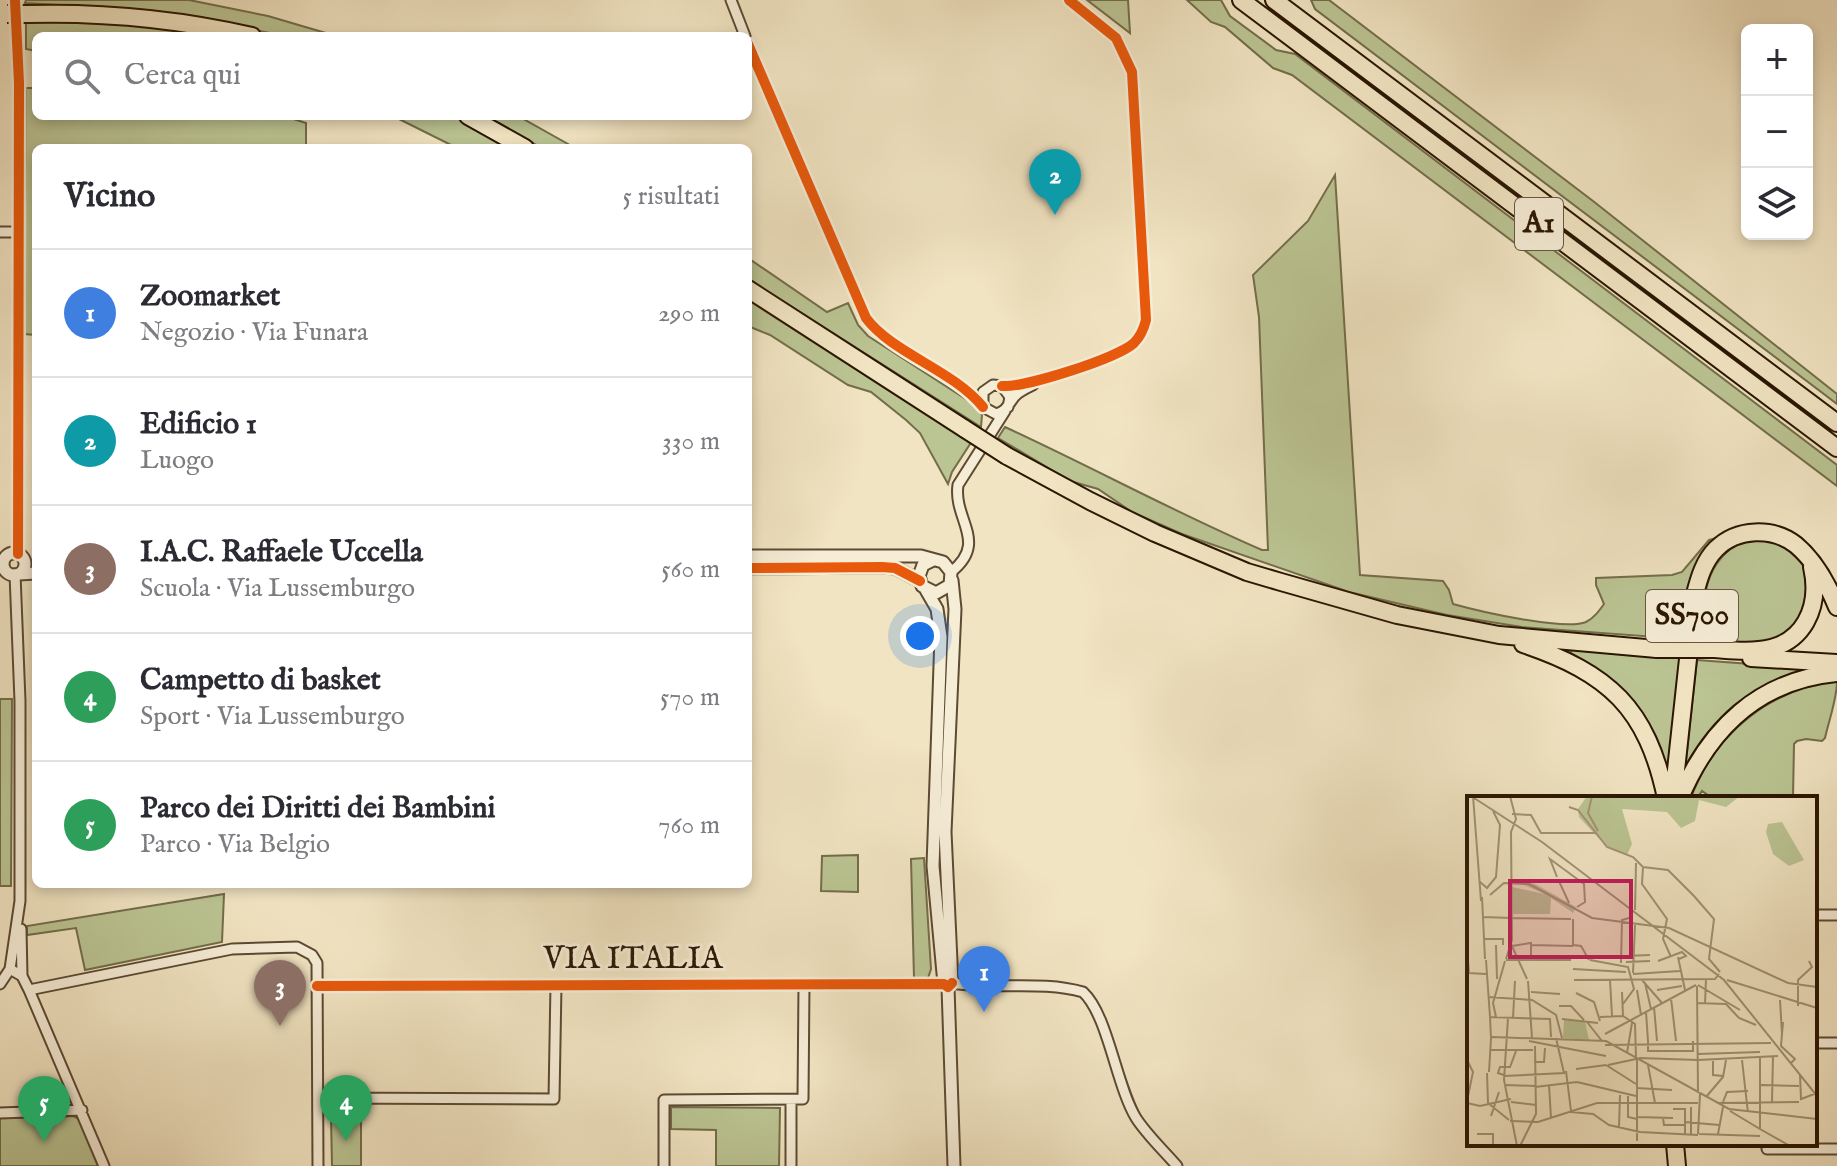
<!DOCTYPE html>
<html lang="it">
<meta charset="utf-8">
<style>
:root{--surface:#fff;--page:#f2f2f3;--text:#2b2b33;--muted:#7c7c81;--line:#e1e1e2;--accent:#8f2418}
body{margin:0;font-family:"IM FELL English",serif;background:var(--page);color:var(--text)}
.controls{position:absolute;right:24px;top:24px;display:grid;overflow:hidden;border-radius:12px;box-shadow:0 4px 12px #0003}
.controls button{width:72px;height:72px;display:grid;place-items:center;padding:0;border:0;border-bottom:2px solid var(--line);background:var(--surface);color:var(--text);font:40px sans-serif}
.you{position:absolute;left:920px;top:636px;width:28px;height:28px;margin:-20px;border:6px solid #fff;border-radius:50%;background:#1a73e8;box-shadow:0 0 0 12px #1a73e833}
.badge{display:grid;place-items:center;width:52px;height:52px;border-radius:50%;background:var(--accent);color:#fff;font-size:26px;font-weight:700}
.pin{position:absolute;translate:-50% -66px;filter:drop-shadow(0 2px 4px #0008)}
.pin::after{content:'';position:absolute;top:42px;width:28px;height:24px;background:inherit;clip-path:polygon(0 0,100% 0,50% 100%)}
.list{margin:0;padding:0;list-style:none}
h2{display:flex;justify-content:space-between;align-items:center;height:104px;margin:0;padding:0 32px;font-size:34px}
h2 small{font-size:26px;font-weight:400;color:var(--muted)}
.list li{display:grid;grid-template-columns:52px 1fr auto;gap:24px;align-items:center;box-sizing:border-box;height:128px;padding:0 32px;border-top:2px solid var(--line)}
.list b{display:block;font-size:30px;white-space:nowrap}
.list p{margin:0;font-size:26px;white-space:nowrap;color:var(--muted)}
.list em{font-size:26px;font-style:normal;color:var(--muted)}
.icon{flex:none;width:44px;height:44px;fill:none;stroke:currentColor;stroke-width:2;stroke-linecap:round;stroke-linejoin:round}
.map{position:relative;flex:none;width:1837px;height:1166px;overflow:hidden}
.search{position:absolute;background:var(--surface);box-shadow:0 4px 12px #0003;left:32px;top:32px;width:720px;height:88px;display:flex;align-items:center;gap:20px;box-sizing:border-box;padding:0 28px;border-radius:12px;color:var(--muted);font-size:30px}
.panel{position:absolute;background:var(--surface);box-shadow:0 4px 12px #0003;left:32px;top:144px;width:720px;height:744px;border-radius:12px}
.map>svg:first-child{display:block}
</style>
<div class="map">
<svg width="1837" height="1166" viewBox="0 0 1837 1166">
<rect width="100%" height="100%" fill="#f1e4c2"/>
<filter id="stains"><feTurbulence type="fractalNoise" baseFrequency=".0025" numOctaves="4"/><feColorMatrix values="0 0 0 0 .2 0 0 0 0 .09 0 0 0 0 .02 0 0 0 .5 -.17"/></filter>
<radialGradient id="worn" r=".72"><stop offset=".6" stop-color="#630" stop-opacity="0"/><stop offset="1" stop-color="#630" stop-opacity=".3"/></radialGradient>
<path fill="#bbc493" stroke="#736d4a" stroke-width="2" d="M26,0H189L268,16L336,36H286L155,11L25,3Z
M1087,0H1128L1130,33Z
M1187,0H1221L1230,16L1276,50L1295,54L1837,465V486L1292,75L1273,68L1225,27L1211,22Z
M1311,0H1329L1593,201L1837,394V404L1315,9Z
M26,20L136,24L215,36H36V51L26,49Z
M26,88H36V116H284L306,123V147L377,148H36V335L24,334Z
M393,116H453L513,148H457Z
M485,116H518L575,148H542Z
M1335,175L1360,575L1443,581L1449,590L1453,604C1478,611 1564,631 1586,622C1594,618 1599,611 1604,604L1596,585V578L1672,575L1682,572L1709,540L1713,539C1688,568 1687,603 1683,639L1522,627L1447,615L1349,592L1182,534L1132,512L1098,489L1070,481L998,438L1005,427C1092,467 1174,512 1262,550H1268L1259,317L1253,275L1308,221Z
M748,258L827,312L848,303L858,325L868,336L975,405L982,415L981,427L748,279Z
M748,297L972,441L952,472L948,484L920,433L906,420L871,392L848,385L770,335L748,326Z
M1750,538L1783,542L1807,566L1812,590L1797,625L1774,642L1737,644L1700,640C1704,596 1703,557 1750,538Z
M1574,648L1681,658L1668,766H1665C1637,706 1629,688 1570,653Z
M1697,660L1819,669L1801,673L1689,763L1686,761Z
M1837,681C1837,699 1829,720 1825,738L1822,741L1806,739L1797,741L1794,744L1793,798H1712L1702,791L1697,798H1691C1714,734 1770,689 1837,681Z
M0,699H12L11,886H0Z
M858,855V892L821,891L822,856Z
M924,858L931,969L928,978H914L911,859Z
M224,894L222,942L85,970L76,928L27,935V926Z
M671,1107L780,1108L779,1166H716V1130L671,1129Z
M73,1116L79,1119L98,1166H0V1118Z
M331,1116H361V1166H332Z"/>
<g fill="none" stroke-linecap="round" stroke-linejoin="round">
<g stroke="#5c4a32" stroke-width="13">
<path id="minor" d="M15,0L19,83L18,554
M731,0L745,36
M748,44L866,318C892,353 953,370 983,407
M0,232H18
M1002,386C1024,388 1118,358 1134,343C1140,337 1144,328 1146,320L1132,72L1116,38L1069,0
M1008,407L1010,397L1002,386L993,385L983,392V407L996,414C1007,411 1008,404 1015,396C1020,391 1027,388 1033,385
M951,572C989,542 953,520 958,485L1005,411
M1815,915H1837
M21,929L22,976
M10,969L22,976L29,990L104,1166
M952,983C995,990 1041,980 1083,992C1108,1015 1116,1085 1136,1118C1147,1135 1164,1151 1177,1166
M0,984L10,969L20,901V701L15,574
M317,986L944,984
M29,990L232,949L297,947L312,955L317,963L318,1166
M1815,1043H1837
M318,1098L554,1099L556,985
M791,1100V1166
M0,1113L82,1110
M1767,1149H1837
M664,1166V1100L803,1099L804,985"/>
</g>
<g stroke="#5c4a32" stroke-width="15">
<path id="tertiary" d="M3 564a11 11 0 1 1 22 0a11 11 0 1 1-22 0Z
M748,556H921L943,562L951,572L950,585L936,593L922,586L919,576L923,565L933,560
M748,568L882,567L895,568L920,581
M19,574L36,573
M926,590L937,609L941,637L933,866L944,984L948,987
M948,987L952,983L945,832L955,609L952,580
M948,987L954,1166"/>
</g>
<g stroke="#2b1602" stroke-width="20">
<path id="trunk" d="M26,14C102,12 178,19 252,36
M468,116L525,148
M748,289L965,429
M1007,456L1090,501L1155,533L1247,572L1281,582L1397,615L1499,635L1657,649
M1523,644C1609,673 1647,708 1666,798
M1714,649C1729,650 1744,652 1759,650C1804,646 1821,607 1812,567
M1751,658L1837,663
M1673,798L1695,594C1699,578 1704,561 1716,549C1737,528 1773,527 1796,545C1815,561 1828,585 1837,607
M1680,798C1709,729 1759,680 1837,673
M1675,1144L1677,1166"/>
</g>
<g stroke="#2b1602" stroke-width="20">
<path id="motorway" d="M1241,0L1837,448
M1274,0L1837,423"/>
</g>
<use href="#minor" stroke="#f6edd7" stroke-width="9"/>
<use href="#tertiary" stroke="#f6edd7" stroke-width="11"/>
<use href="#trunk" stroke="#f1e4c2" stroke-width="16"/>
<use href="#motorway" stroke="#f1e4c2" stroke-width="16"/>
<g stroke="#2b1602" stroke-width="20" stroke-linecap="butt">
<path id="trunk-bridge" d="M7,14H26
M965,429L1007,456
M1657,649H1714"/>
</g>
<use href="#trunk-bridge" stroke="#f1e4c2" stroke-width="16"/>
<g stroke="#f6edd7" stroke-width="15">
<path id="cycleway" d="M15,0L19,83L18,554
M748,44L866,318C892,353 953,370 983,407
M1002,386C1024,388 1118,358 1134,343C1140,337 1144,328 1146,320L1132,72L1116,38L1069,0
M748,568L882,567L895,568L920,581
M317,986L944,984L948,987L952,983"/>
</g>
<use href="#cycleway" stroke="#e8590c" stroke-width="10"/>
</g>
<g text-anchor="middle" dominant-baseline="central" stroke-width="6" stroke-linejoin="round" paint-order="stroke">
<g fill="#f6edd7" stroke="#685642" stroke-width="2">
<rect x="1515" y="198" width="48" height="52" rx="6"/>
<rect x="1646" y="590" width="92" height="52" rx="6"/>
</g>
<g font-size="30" font-weight="bold" fill="#2b1602">
<text x="1539" y="224">A1</text>
<text x="1692" y="616">SS700</text>
</g>
<g font-size="32" fill="#2b1602" stroke="#f6edd7">
<text x="633" y="959">VIA ITALIA</text>
</g>
</g>
<g transform="translate(1467 796)">
<rect width="350" height="350" fill="#f1e4c2"/>
<path d="M120,0H273L259,11L232,4L228,25L214,32L200,16L155,13L165,48L160,59L139,50L112,21L111,13ZM315,26L337,64L322,70L306,58L299,36L301,28ZM45,84L68,88L109,111L106,117L84,102L83,118H46L45,91L78,98ZM97,224L118,225L122,244L96,242Z" fill="#bbc493"/>
<path fill="none" stroke="#a29275" stroke-width="2" d="M4,0L75,46L257,184L350,300M6,0L14,105M125,0L121,17L131,35M102,11L111,14L140,51L166,61L176,71L201,74L227,100L247,123L242,163L253,176M45,18L64,19L74,37H129M176,71L175,88L200,123L196,143L204,161M90,81L83,63L117,88L118,106L110,111M91,83L102,107M13,86L20,92L29,81L33,29L26,15M23,99L37,87L62,88L125,122L202,132L321,187L350,191M15,101L18,163M168,114L169,67M16,121L44,122M45,122L104,123M106,123V149M17,143H36V149M44,148L60,183M29,149L30,183M64,149L106,150M106,149L114,150L122,164M45,150L64,147V164M159,160L183,159M211,161L218,194M39,163L45,144L44,36L49,23L43,0M19,164L23,221M39,164H104M123,164L161,171L167,193L156,208M1,165L2,177L19,178M191,165L215,156L219,160L212,163M159,166L183,165M154,167L155,124L162,122M106,173L159,176M166,177L168,129M166,178L213,175M107,184L248,183L252,178M143,184L145,220M175,184L195,207M260,184L350,212M61,185L65,242M178,187L184,213M231,189L273,214M230,190L231,296M170,194L174,219M190,194L215,190M64,196L93,198M155,196L156,220M109,197L127,206L133,225M21,201L65,204L89,219L95,242M204,202L209,245M313,204L315,238M230,207L259,208L272,222L289,229M238,208L239,183M92,210H104L117,224M331,210V184L345,171L342,165M187,211L190,245M179,216L181,245M29,221L26,207L38,165M133,221L156,220L168,228L169,262M41,222L37,284L50,350M46,222L48,185M95,223L131,227M120,226L135,245M316,226L314,250L328,263L323,268M138,238L229,189M25,241L139,245L262,313L350,323M24,242L23,221L83,223L84,241M62,245L139,260M181,245V255H226V245M138,249L304,247M23,254H66M160,257L165,227M231,258L293,256M293,261V333M172,262L231,264M170,263V345M0,264L6,276L0,305M231,264L311,260M275,264L281,317M246,265V279L256,280M67,266H77L78,252M139,269L169,288M141,269L169,263M181,269L188,307M109,273L139,269M99,275L104,315M22,276L24,242M20,277L21,307M37,279L31,277L33,271H43L49,255M333,279L334,303L350,297M37,280L97,277L89,242M110,286L169,300M39,289L68,290M82,289L84,322M294,289L332,290M68,291L110,286M169,292L205,294M161,300V321L170,323M239,301L256,281L259,264M44,306L69,309M256,306L260,296L281,295M305,306L306,260M0,307L13,310L44,303M21,307L42,324M251,307L332,306M206,313H218V339M263,315L293,333M104,316L126,318L142,329L173,336L231,339M24,320L32,296M170,321L206,322M196,322L197,329H218M43,325L71,326L130,307H231M218,326L252,329M152,331L153,299M293,333L323,350M10,338H26V350M231,338L233,298M232,338L293,340M251,338L256,311M224,339V311M53,350L69,318L68,250"/>
<path fill="#c2185b" fill-opacity="0.15" stroke="#c2185b" stroke-width="4" d="M43,85H164V161H43Z"/>
<rect width="350" height="350" fill="none" stroke="#2b1602" stroke-width="4"/>
</g>
<rect width="100%" height="100%" filter="url(#stains)"/>
<rect width="100%" height="100%" fill="url(#worn)"/>
</svg>
<div class="controls">
<button>+</button>
<button>−</button>
<button><svg class="icon" aria-label="layers" viewBox="0 0 24 24"><path d="M12 4l9 5-9 5-9-5zM3 14l9 5 9-5"/></svg></button>
</div>
<div class="you"></div>
<div class="pin badge" style="left:984px;top:1012px;background:#3f7fe0">1</div>
<div class="pin badge" style="left:1055px;top:215px;background:#0f9aa8">2</div>
<div class="pin badge" style="left:280px;top:1026px;background:#8d6e63">3</div>
<div class="pin badge" style="left:346px;top:1141px;background:#2e9e5b">4</div>
<div class="pin badge" style="left:44px;top:1142px;background:#2e9e5b">5</div>
<div class="search"><svg class="icon" aria-label="search" viewBox="0 0 24 24"><circle cx="10" cy="10" r="6"/><path d="M15 15l6 6"/></svg>Cerca qui</div>
<section class="panel">
<h2>Vicino<small>5 risultati</small></h2>
<ul class="list">
<li><span class="badge" style="background:#3f7fe0">1</span><div><b>Zoomarket</b><p>Negozio · Via Funara</p></div><em>290 m</em></li>
<li><span class="badge" style="background:#0f9aa8">2</span><div><b>Edificio 1</b><p>Luogo</p></div><em>330 m</em></li>
<li><span class="badge" style="background:#8d6e63">3</span><div><b>I.A.C. Raffaele Uccella</b><p>Scuola · Via Lussemburgo</p></div><em>560 m</em></li>
<li><span class="badge" style="background:#2e9e5b">4</span><div><b>Campetto di basket</b><p>Sport · Via Lussemburgo</p></div><em>570 m</em></li>
<li><span class="badge" style="background:#2e9e5b">5</span><div><b>Parco dei Diritti dei Bambini</b><p>Parco · Via Belgio</p></div><em>760 m</em></li>
</ul>
</section>
</div>
